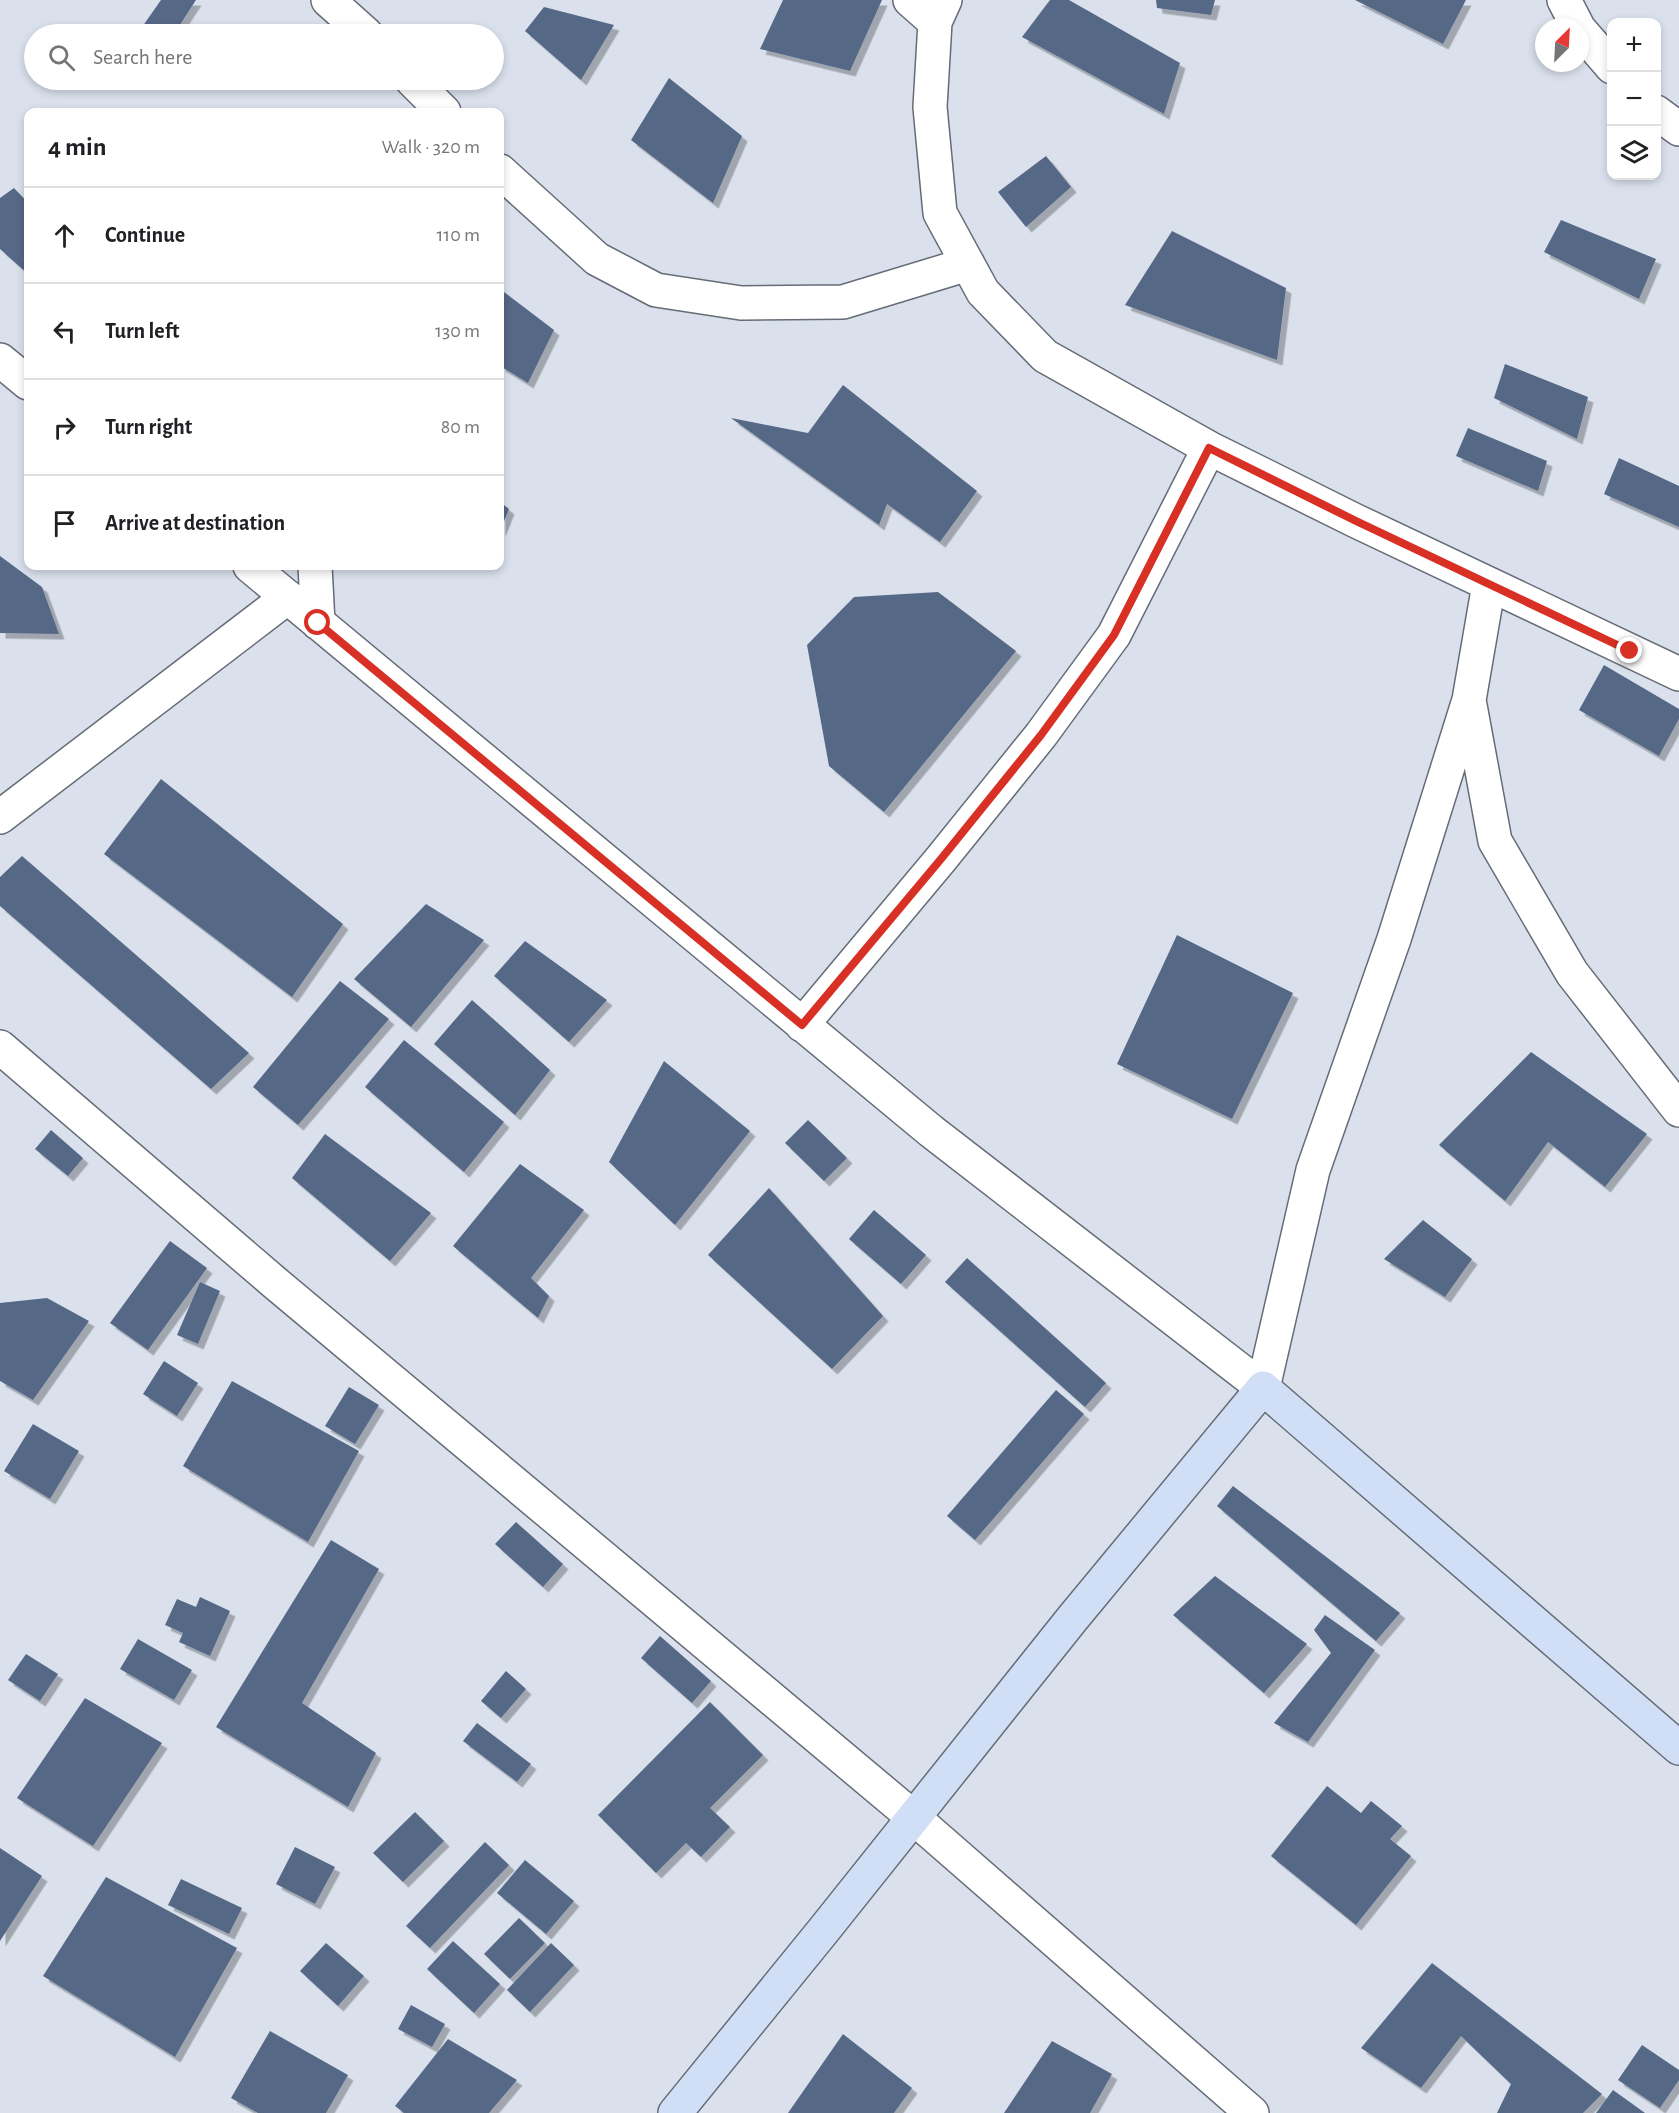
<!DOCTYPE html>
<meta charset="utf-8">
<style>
:root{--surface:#fff;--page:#f6f6f6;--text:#202124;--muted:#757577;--line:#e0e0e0}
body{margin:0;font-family:"Alegreya Sans",sans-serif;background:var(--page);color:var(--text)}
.controls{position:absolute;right:18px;top:18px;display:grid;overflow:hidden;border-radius:12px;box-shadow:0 3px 9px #0003}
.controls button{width:54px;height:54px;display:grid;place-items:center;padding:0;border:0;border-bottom:2px solid var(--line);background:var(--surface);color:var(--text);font:30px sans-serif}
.compass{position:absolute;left:1535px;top:18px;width:54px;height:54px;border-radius:50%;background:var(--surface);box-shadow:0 3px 9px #0003;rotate:24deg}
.stop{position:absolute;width:18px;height:18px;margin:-14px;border:4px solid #d93025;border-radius:50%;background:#fff}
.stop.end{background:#d93025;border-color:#fff;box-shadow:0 2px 6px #0008}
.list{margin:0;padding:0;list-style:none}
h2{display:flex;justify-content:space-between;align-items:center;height:78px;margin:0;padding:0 24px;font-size:26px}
h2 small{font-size:20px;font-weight:400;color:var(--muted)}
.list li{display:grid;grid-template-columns:39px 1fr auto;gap:18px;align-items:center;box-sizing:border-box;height:96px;padding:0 24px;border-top:2px solid var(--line)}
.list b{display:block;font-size:22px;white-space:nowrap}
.list em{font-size:20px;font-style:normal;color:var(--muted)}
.icon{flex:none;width:33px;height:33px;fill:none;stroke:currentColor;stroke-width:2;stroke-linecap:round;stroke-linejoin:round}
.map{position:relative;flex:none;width:1679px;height:2113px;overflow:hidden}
.search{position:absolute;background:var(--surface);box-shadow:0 3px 9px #0003;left:24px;top:24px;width:480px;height:66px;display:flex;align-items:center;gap:15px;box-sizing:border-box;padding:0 21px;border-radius:33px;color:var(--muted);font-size:22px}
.panel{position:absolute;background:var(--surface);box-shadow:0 3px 9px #0003;left:24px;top:108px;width:480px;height:462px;border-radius:12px}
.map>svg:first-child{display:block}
</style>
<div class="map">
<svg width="1679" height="2113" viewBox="0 0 1679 2113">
<defs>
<filter id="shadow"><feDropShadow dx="5.5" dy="5.5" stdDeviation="0" flood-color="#0004"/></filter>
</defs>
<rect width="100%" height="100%" fill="#dae1ed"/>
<path fill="#556886" filter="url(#shadow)" d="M161,0H196L174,34H144L140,30Z
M783,0H882L850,71L760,49Z
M1050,0H1069L1180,63L1164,114L1022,37Z
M1156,0H1215L1211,15L1157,8Z
M1355,0H1466L1443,44Z
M544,7L614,25L581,80L525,31Z
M669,78L742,136L713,203L631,140Z
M1046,156L1071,187L1026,227L998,192Z
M14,188L28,203V274L0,249V198Z
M1561,220L1656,259L1639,299L1544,252Z
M1172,231L1286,288L1277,360L1125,305Z
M500,289L554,330L528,383L500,366Z
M1505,364L1588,397L1577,439L1494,398Z
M843,385L977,491L940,542L887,504L879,525L731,418L808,433Z
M1468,428L1547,461L1538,491L1456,456Z
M1619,458L1679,486V527L1604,494Z
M500,502L509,509L500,531Z
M0,556L42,587L59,634L0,633Z
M938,592L1016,651L884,812L829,766L807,645L854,597Z
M1604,665L1679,709V719L1659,756L1579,710Z
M161,779L343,924L292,997L104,854Z
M22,856L249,1053L211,1089L0,906V877Z
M426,904L484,940L411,1027L354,979Z
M1177,935L1293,993L1232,1119L1117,1064Z
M525,941L607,1000L569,1042L494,976Z
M340,981L389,1019L298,1125L253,1087Z
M472,1000L550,1070L515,1115L434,1044Z
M404,1040L504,1122L464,1172L365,1087Z
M1531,1052L1647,1134L1605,1187L1548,1142L1505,1201L1439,1145Z
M664,1061L750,1131L675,1225L609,1162Z
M808,1120L847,1158L824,1181L785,1143Z
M51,1130L83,1158L68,1176L35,1149Z
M325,1134L431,1213L390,1261L292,1178Z
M520,1164L584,1210L531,1278L549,1296L538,1318L453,1246Z
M769,1188L883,1316L832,1369L708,1255Z
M874,1210L926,1255L901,1284L849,1239Z
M1423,1220L1472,1259L1445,1297L1384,1259Z
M170,1241L207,1268L148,1350L110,1323Z
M967,1258L1106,1383L1085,1407L945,1282Z
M200,1282L220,1291L198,1344L177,1335Z
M47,1298L89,1321L33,1400L0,1381V1303Z
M164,1361L198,1383L177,1416L143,1394Z
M232,1381L359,1451L308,1542L183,1466Z
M349,1387L379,1405L355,1444L325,1426Z
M1056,1390L1084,1414L975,1540L947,1516Z
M33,1424L79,1451L50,1499L4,1471Z
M1233,1486L1400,1613L1376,1641L1217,1506Z
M516,1522L563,1564L543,1587L495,1544Z
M331,1540L379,1569L302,1703L376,1753L348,1807L216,1727Z
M1215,1576L1307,1644L1264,1693L1173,1615Z
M200,1597L230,1611L210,1656L179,1642L183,1633L165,1625L177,1599L196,1607Z
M1325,1615L1375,1650L1308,1742L1274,1723L1331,1653L1314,1630Z
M660,1636L711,1681L692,1703L641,1658Z
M138,1639L192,1670L174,1700L120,1669Z
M26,1654L58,1674L40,1701L8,1680Z
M506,1671L526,1689L501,1718L481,1701Z
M85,1698L162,1743L93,1846L17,1798Z
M710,1702L763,1755L710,1808L730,1827L701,1857L686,1843L656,1873L598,1815Z
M477,1723L531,1764L517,1782L463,1741Z
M1327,1786L1361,1813L1371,1801L1402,1826L1390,1839L1411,1856L1356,1925L1271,1856Z
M415,1812L444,1841L403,1882L373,1853Z
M485,1842L509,1865L430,1948L406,1926Z
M295,1847L335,1867L315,1904L276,1884Z
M0,1848L42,1876L0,1941Z
M525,1860L574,1901L546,1934L497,1893Z
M106,1877L237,1948L175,2057L43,1976Z
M181,1879L242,1908L229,1934L168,1905Z
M519,1918L545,1943L510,1979L484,1954Z
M453,1941L500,1984L474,2013L427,1969Z
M326,1943L364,1976L338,2006L300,1971Z
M551,1943L574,1965L530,2012L507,1990Z
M1432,1963L1602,2094L1583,2113H1497L1511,2084L1461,2036L1421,2088L1361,2048Z
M411,2005L445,2024L432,2047L398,2029Z
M270,2031L348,2075L326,2113H258L231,2098Z
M843,2034L912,2088L894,2113H788Z
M448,2039L517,2080L489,2113H404L395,2106Z
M1052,2041L1112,2074L1090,2113H1004Z
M1642,2045L1679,2070V2080L1660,2108L1618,2080Z
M1613,2090L1645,2113H1596Z"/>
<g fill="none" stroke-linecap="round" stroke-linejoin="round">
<g stroke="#656c76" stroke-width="36">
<path id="street" d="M328,0L366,34
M910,0L935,22
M945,0L935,22L930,107L940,213L983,292L1045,356L1209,448L1356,521L1679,674
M1564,0L1578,27
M1580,30L1612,67
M412,80L444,112
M1656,112L1679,129
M500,171L597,259L656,290L741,303L843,302L968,264
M0,360L28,383
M250,566L931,1131L1263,1388L1313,1170L1394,939L1469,700
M315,566L318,623
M1489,584L1469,700L1495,841L1572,973L1679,1110
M0,817L288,597
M802,1025L941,859L1041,735L1114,635L1209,448
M0,1047L274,1282L913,1817L1252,2113"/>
</g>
<g stroke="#656c76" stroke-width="36">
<path id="secondary" d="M675,2113L823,1931L1072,1619L1263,1388L1679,1748"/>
</g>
<use href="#street" stroke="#fff" stroke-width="33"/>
<use href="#secondary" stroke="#d1dff6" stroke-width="33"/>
</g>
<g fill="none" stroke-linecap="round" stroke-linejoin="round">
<path stroke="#d93025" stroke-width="8" d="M318,623L802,1025L941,859L1041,735L1114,635L1209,448L1356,521L1630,651"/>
</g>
</svg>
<div class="controls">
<button>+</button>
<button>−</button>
<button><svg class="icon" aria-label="layers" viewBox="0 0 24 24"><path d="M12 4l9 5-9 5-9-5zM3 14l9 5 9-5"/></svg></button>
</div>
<svg class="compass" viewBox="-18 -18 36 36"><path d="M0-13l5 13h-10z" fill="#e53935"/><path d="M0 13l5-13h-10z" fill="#757577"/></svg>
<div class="stop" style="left:318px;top:623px"></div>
<div class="stop end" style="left:1630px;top:651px"></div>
<div class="search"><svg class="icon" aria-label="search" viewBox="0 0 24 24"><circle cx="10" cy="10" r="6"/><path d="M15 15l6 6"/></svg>Search here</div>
<section class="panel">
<h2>4 min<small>Walk · 320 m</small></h2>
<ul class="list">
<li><svg class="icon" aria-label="ahead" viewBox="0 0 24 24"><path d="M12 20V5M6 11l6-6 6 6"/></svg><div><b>Continue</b></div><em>110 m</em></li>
<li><svg class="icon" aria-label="left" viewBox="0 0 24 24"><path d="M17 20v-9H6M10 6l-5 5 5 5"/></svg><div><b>Turn left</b></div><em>130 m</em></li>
<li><svg class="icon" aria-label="right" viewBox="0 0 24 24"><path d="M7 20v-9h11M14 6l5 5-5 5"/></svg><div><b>Turn right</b></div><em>80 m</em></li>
<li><svg class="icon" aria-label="arrive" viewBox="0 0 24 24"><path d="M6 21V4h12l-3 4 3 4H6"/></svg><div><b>Arrive at destination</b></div></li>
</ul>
</section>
</div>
